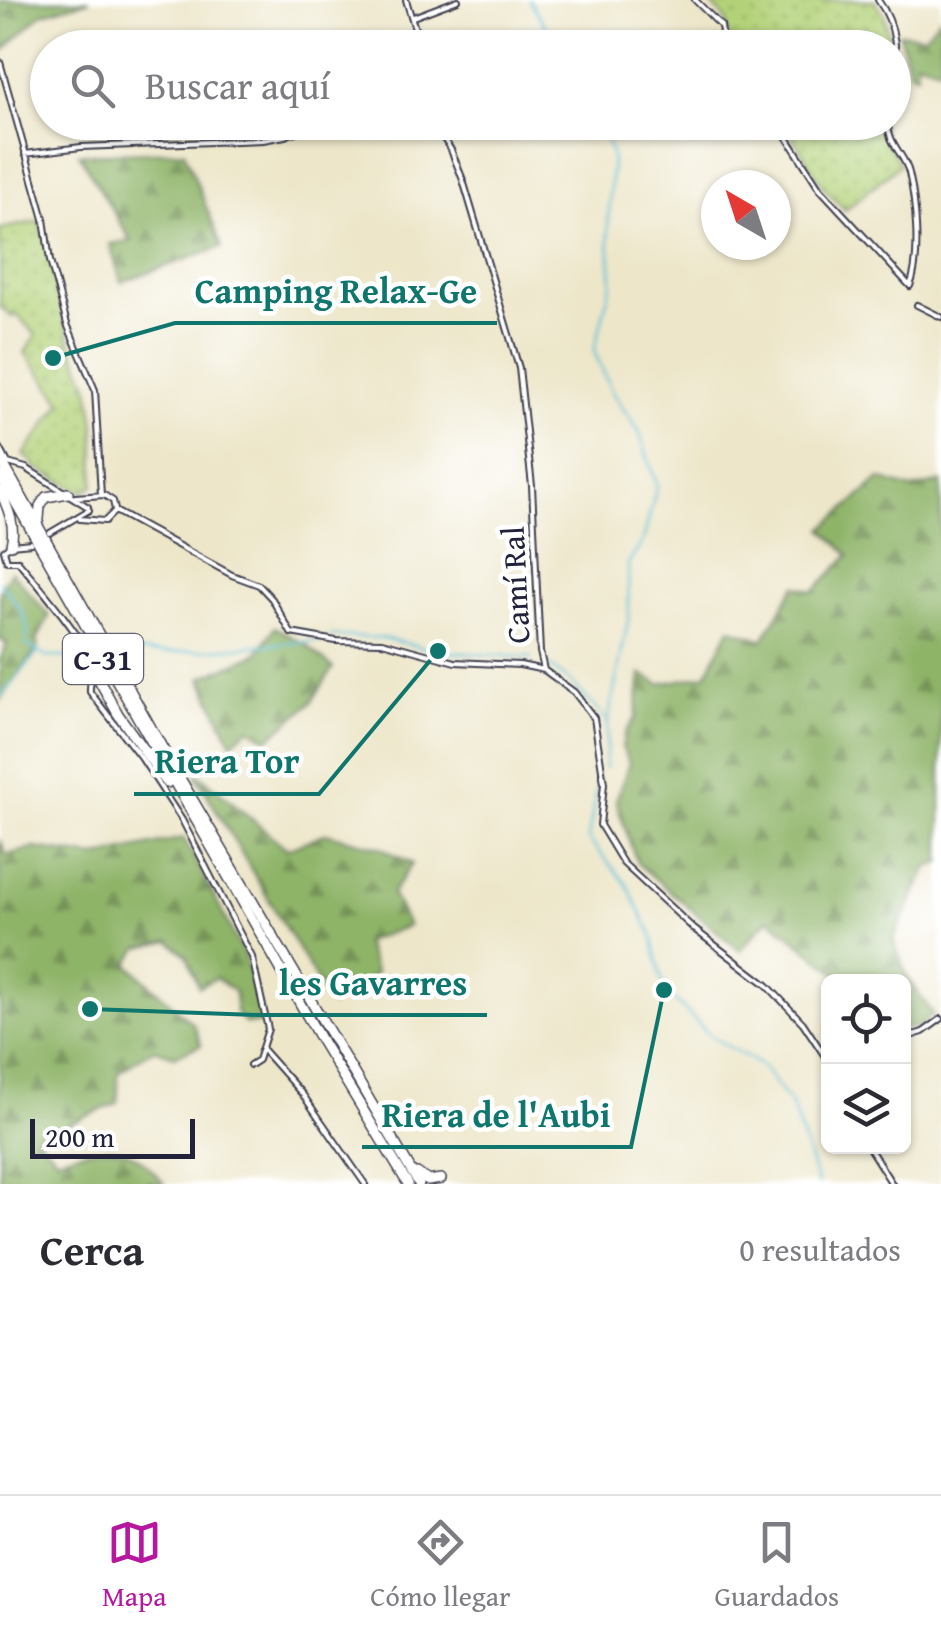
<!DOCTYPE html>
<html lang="es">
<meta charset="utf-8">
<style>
:root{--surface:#fff;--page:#f2f2f3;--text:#2b2b33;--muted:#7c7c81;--line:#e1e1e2;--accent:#b5179e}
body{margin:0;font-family:"Gentium Book Plus",serif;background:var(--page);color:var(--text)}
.controls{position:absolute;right:30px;bottom:30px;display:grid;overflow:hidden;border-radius:15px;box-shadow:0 2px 8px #0004}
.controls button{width:90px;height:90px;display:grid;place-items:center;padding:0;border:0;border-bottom:2px solid var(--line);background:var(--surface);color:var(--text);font:50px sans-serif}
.compass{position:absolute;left:701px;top:170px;width:90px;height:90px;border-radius:50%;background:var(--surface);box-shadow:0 2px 8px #0004;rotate:321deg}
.scale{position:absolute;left:30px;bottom:25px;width:165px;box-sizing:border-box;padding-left:10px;border:5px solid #22223b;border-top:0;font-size:28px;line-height:35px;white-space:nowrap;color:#22223b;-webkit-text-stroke:8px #fff;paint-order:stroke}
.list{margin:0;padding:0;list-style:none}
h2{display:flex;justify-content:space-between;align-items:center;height:130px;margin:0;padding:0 40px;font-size:42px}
h2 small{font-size:32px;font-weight:400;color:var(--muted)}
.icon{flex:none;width:55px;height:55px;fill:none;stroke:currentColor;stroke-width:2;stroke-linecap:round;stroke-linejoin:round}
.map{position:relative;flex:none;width:941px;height:1184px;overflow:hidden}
.search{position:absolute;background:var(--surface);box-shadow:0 2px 8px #0004;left:30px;right:30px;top:30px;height:110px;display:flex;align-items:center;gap:25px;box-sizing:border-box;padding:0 35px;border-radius:55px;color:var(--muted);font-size:38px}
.sheet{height:310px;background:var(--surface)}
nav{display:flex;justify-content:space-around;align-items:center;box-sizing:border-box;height:140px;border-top:2px solid var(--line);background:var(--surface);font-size:28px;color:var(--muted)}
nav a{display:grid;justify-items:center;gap:5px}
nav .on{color:var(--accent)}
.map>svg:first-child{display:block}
</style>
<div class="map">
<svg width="941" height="1184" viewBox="0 0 941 1184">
<defs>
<pattern id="forest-firs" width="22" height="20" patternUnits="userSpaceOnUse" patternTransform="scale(2.5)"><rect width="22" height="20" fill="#8eb468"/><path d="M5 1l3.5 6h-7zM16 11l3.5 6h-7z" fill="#749257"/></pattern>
<pattern id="park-dots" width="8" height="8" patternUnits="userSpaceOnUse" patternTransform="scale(2.5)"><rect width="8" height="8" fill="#b3d278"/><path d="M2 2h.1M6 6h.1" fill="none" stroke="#9ab469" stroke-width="1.8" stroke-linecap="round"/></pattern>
</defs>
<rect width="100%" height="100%" fill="#fff"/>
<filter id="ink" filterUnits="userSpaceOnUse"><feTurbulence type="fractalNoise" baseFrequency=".01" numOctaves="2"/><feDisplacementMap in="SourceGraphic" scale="20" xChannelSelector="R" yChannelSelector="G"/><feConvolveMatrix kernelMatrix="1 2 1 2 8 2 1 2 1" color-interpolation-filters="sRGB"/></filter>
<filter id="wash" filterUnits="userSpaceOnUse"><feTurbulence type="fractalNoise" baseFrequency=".0048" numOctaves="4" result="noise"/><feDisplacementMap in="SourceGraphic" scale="40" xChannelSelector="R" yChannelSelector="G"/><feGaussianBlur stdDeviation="2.25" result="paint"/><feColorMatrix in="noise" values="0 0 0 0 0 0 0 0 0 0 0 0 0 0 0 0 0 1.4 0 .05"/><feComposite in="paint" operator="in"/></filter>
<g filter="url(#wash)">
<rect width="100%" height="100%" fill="#ede6c9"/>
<path fill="url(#forest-firs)" stroke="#586b52" stroke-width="2.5" d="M0,0H90L41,14L2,52Z
M941,17V68L916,61L917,73L910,72L899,33L924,36Z
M184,151L222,247L121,282L110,244L131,241L79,154Z
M880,479L912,489L941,482V863L928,867L893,940L908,979L933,1014L921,1026L904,1029V982L846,981L769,918L740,951L637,863L616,801L629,763L622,747L626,732L636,717L641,674L660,684L706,675L730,628L763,640L795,586L814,591L849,555L823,529Z
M11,571L49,616L38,638L37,649L0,700V660L7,643L0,640V591Z
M275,627L306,645L333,668L311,703L268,739L249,728L232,743L201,678L257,654Z
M199,774L287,849L326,833L382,848L412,864L392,893L408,926L364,942L376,973L331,1005L196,776Z
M184,838L244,955L263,1023L246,1024L236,1012L235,992L216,978L199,987L187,956L170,941L139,948L128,964L194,1025L201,1045L175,1056L153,1049L118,1072V1103L37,1137L57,1158C108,1143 129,1140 164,1184H0V840L6,855L35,848L97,857Z"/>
<path fill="url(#park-dots)" stroke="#6a7a5a" stroke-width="2.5" d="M708,0H874L884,14L892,47H729L726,20Z
M784,123H883L881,132L900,164L845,210L823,187Z
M40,221L71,344L89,387L95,424L94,485L83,492L34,467V463L24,455L62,402L25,353L36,335L15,313L12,317L0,307V229Z"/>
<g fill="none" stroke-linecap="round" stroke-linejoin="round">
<path stroke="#57bcd5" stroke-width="2.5" d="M529,0L559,48
M601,122L612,157L608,228L612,280L594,351L613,394L639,431L657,486L643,541L628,564L629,616L608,721L605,768
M0,582C13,599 30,616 27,638
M330,636L383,638L438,651L532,658
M26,644L46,657H73
M133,651L163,653L319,641
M549,666L570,681L606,719
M0,698L38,652
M598,779L588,839L626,883L652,935L664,990L712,1037L762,1066L792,1106L818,1184"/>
</g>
</g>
<g filter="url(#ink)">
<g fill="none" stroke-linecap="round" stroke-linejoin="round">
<g stroke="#403f50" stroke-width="8">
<path id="minor" d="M406,0L421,48
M695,0L721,26L724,48
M878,0C900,30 896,58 894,93
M413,17L458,0
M0,62L44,219L50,261L67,324L95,390L101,495
M433,122L451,150L463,180L519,368L532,486L540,652L544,670L574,692L594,718L604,783L600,825L623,863L694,929L767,985L803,1023L828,1061
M777,122L820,189L910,286C921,259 916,202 909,173C905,155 887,143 888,122
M25,154L81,147L263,140L285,136L322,122
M917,305L941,317
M0,448L8,463L26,468L88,507
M75,497L104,495L113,501L115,510
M115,511L232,575L259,585L272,599L291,633L336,641L382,642L455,662L520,665L544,670
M80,519L105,521L115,511
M50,533L89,510
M4,550L11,545L31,543
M4,550L7,561H18
M18,561C34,580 91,645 93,668C93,676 89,683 90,692L142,759L182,820L252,957L268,1029L258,1060L250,1065
M904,1038L923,1032L941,1019
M827,1044H828
M263,1050L303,1095L365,1184
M868,1146L892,1184"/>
</g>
<g stroke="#403f50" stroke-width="12">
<path id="motorway" d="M0,458L164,751L419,1184
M0,475L322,1042L408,1184
M0,490C8,509 16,525 11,545
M39,519L40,506L46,497L68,493
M93,669L118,714L167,783
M417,1173L428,1181L441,1179"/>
</g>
<use href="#minor" stroke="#fff" stroke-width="4"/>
<use href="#motorway" stroke="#fff" stroke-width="9"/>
</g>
</g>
<g text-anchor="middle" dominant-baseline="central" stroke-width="9" stroke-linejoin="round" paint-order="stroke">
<rect fill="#fff" stroke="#646476" stroke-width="2.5" x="63" y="634" width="80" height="50" rx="8"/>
<g font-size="30" font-weight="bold" fill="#22223b">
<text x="103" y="659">C-31</text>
</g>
<g font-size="32" fill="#22223b" stroke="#fff">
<text transform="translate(515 585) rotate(-93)">Camí Ral</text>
</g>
</g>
<path fill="none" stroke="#0f766e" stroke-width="4" d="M53 358L175 323H497M438 651L319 794H134M90 1009L258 1015H487M664 990L631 1147H362"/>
<g fill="#0f766e" stroke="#fff" stroke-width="4">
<circle cx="53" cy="358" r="10"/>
<circle cx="438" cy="651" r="10"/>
<circle cx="90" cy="1009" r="10"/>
<circle cx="664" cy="990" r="10"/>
</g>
<g font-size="35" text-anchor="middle" font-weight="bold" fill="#0f766e" stroke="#fff" stroke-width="9" stroke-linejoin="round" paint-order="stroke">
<text x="336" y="303">Camping Relax-Ge</text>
<text x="227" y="773">Riera Tor</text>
<text x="373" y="995">les Gavarres</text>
<text x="496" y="1127">Riera de l'Aubi</text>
</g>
</svg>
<div class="controls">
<button><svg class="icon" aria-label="locate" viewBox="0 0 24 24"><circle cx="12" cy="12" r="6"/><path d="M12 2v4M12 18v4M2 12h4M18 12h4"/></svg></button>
<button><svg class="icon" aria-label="layers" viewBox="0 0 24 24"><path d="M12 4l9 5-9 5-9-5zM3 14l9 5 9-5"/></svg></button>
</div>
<svg class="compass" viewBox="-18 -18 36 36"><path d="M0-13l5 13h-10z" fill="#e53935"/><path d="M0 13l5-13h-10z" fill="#7c7c81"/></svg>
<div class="scale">200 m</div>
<div class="search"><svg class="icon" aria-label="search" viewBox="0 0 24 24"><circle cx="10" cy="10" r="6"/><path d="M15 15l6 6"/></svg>Buscar aquí</div>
</div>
<section class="sheet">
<h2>Cerca<small>0 resultados</small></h2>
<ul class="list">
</ul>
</section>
<nav>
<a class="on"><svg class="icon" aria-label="map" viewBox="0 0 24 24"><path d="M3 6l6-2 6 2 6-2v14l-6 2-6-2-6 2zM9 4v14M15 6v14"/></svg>Mapa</a>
<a><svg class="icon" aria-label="directions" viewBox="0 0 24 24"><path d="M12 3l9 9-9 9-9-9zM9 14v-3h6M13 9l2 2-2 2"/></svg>Cómo llegar</a>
<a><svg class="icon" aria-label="saved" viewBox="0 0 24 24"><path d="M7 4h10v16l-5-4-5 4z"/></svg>Guardados</a>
</nav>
